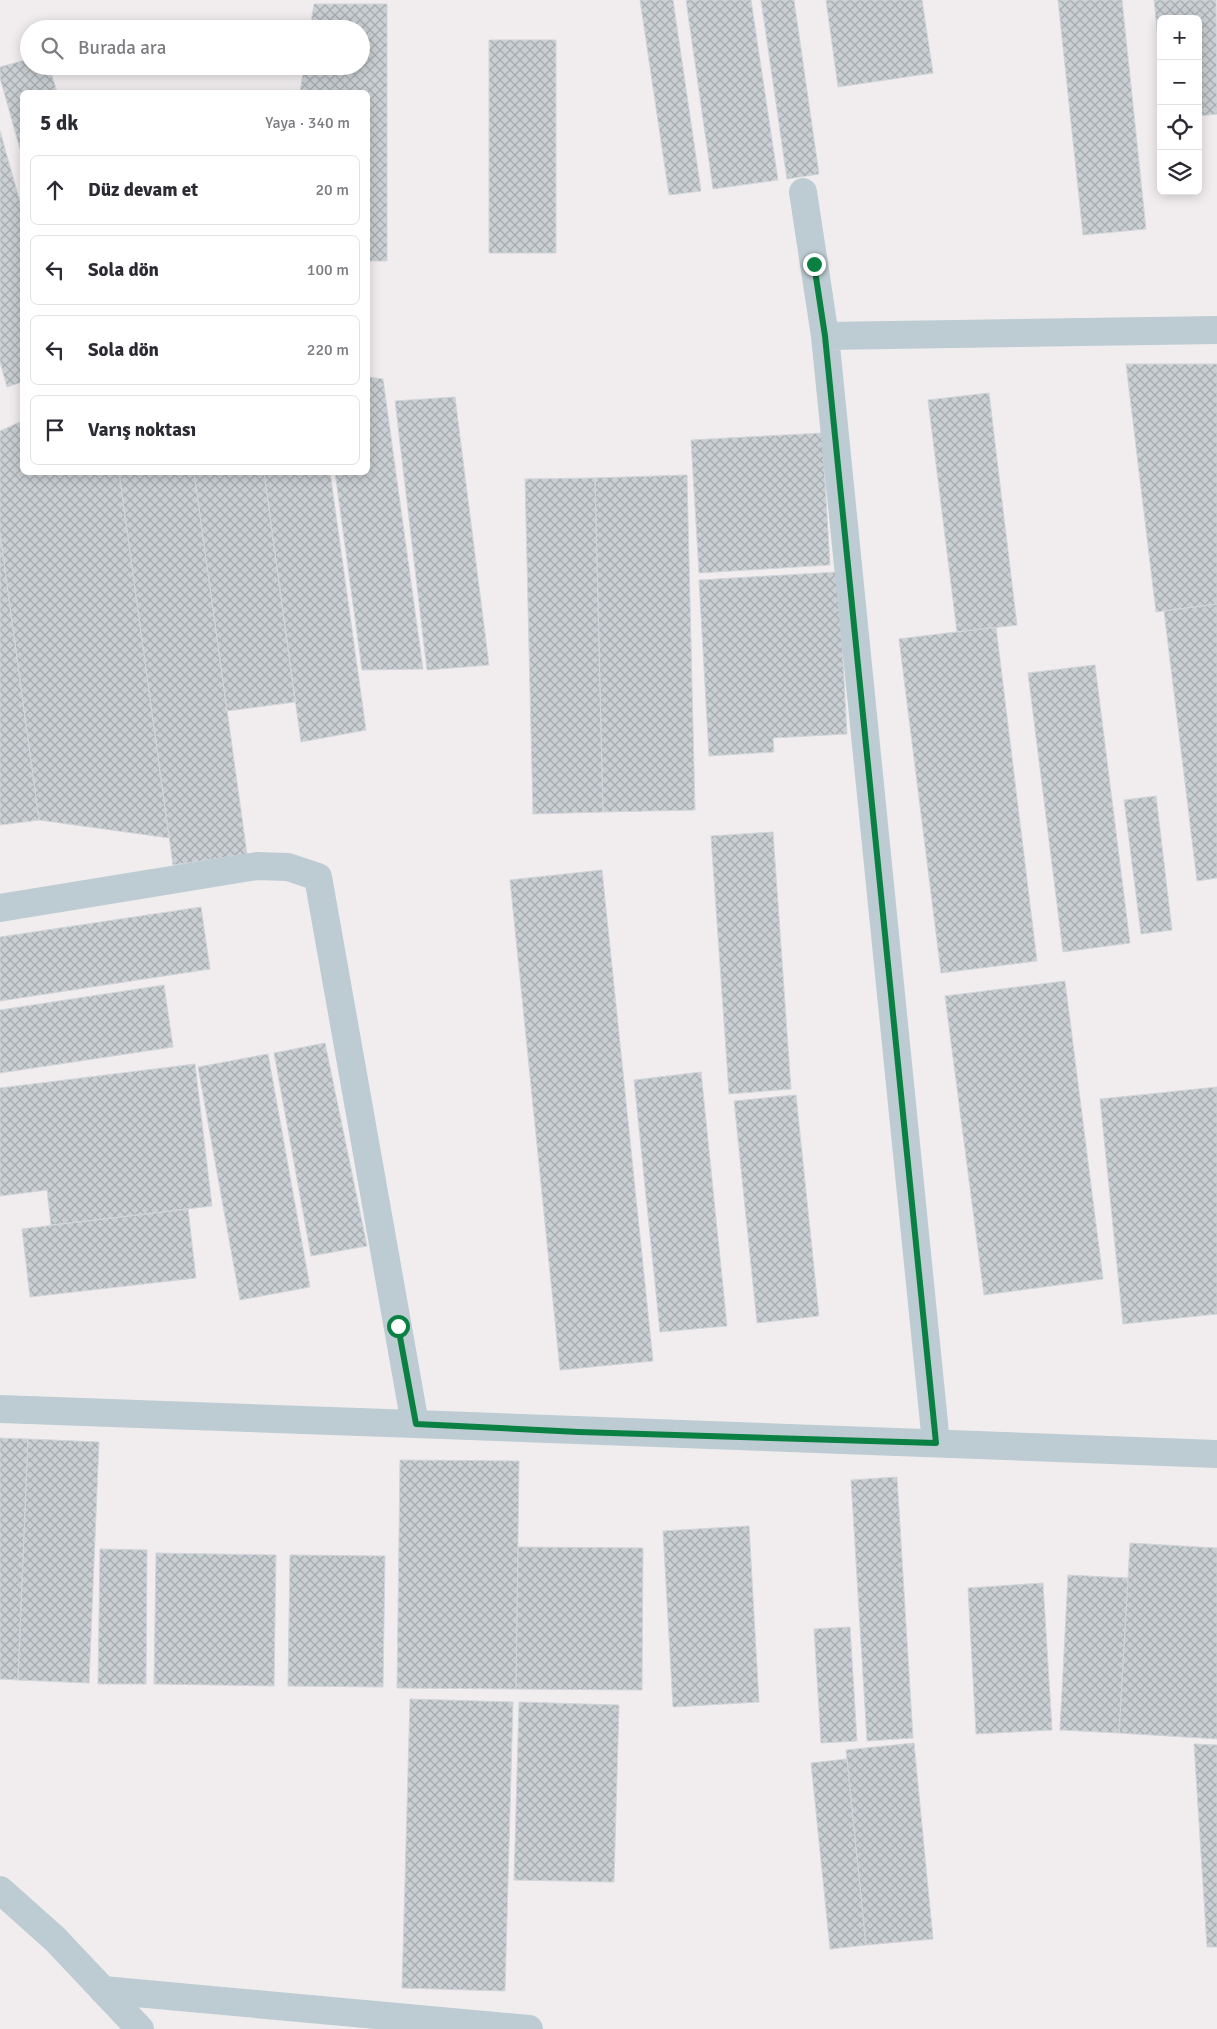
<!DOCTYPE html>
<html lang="tr">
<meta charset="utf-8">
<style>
:root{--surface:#fff;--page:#f7f7f7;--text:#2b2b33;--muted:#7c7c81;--line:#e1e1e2}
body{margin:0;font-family:Signika,sans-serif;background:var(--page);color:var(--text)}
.controls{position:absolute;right:15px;top:15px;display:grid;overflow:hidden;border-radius:8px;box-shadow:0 2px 12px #0003}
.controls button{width:45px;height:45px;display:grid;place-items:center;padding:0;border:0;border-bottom:1px solid var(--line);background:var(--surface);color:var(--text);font:25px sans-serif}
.stop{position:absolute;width:15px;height:15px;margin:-11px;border:4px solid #0b8043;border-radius:50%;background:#fff}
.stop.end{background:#0b8043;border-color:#fff;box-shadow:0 1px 5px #0008}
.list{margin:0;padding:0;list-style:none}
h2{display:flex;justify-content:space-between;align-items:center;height:65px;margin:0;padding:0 20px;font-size:21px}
h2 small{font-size:16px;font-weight:400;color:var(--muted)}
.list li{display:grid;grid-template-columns:32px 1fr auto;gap:15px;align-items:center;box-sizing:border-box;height:70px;margin:0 10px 10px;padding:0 10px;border:1px solid var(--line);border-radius:8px}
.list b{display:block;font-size:19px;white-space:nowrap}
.list em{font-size:16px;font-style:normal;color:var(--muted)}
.icon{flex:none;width:28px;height:28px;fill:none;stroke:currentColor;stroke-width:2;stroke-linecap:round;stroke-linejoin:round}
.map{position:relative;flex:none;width:1217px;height:2029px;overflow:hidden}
.search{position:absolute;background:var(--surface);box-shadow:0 2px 12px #0003;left:20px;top:20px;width:350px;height:55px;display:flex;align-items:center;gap:12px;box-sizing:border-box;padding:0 18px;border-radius:28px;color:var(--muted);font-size:19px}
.panel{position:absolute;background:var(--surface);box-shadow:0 2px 12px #0003;left:20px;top:90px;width:350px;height:385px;border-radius:8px}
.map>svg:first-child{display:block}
</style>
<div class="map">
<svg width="1217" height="2029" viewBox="0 0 1217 2029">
<defs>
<pattern id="building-cross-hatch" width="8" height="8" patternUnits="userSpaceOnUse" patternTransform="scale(1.25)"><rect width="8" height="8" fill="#c9cfd3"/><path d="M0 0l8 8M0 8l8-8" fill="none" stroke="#a5abae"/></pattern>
</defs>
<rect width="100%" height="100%" fill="#f1edee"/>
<path fill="url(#building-cross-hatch)" stroke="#d1d5da" d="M640,0H673L701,191L669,195Z
M686,0H751L778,180L713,189Z
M761,0H794L819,174L787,179Z
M826,0H922L933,73L838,87Z
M1058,0H1122L1146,229L1083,235Z
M1154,0H1216L1217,114L1198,116V19H1161V68Z
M314,4H387V261H368V92H300L304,66H361V29H310Z
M489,40H556V253H489Z
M29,59V66H49L57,92H22V156L0,78V67Z
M0,131L22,209V382L7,387L0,362Z
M1126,364H1217V604L1156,612Z
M368,377L383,379L423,669L362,670L335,472H368Z
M989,393L1017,625L957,632L928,400Z
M455,397L489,665L427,670L395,401Z
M22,421V472H119L169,838L39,820L0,533V431Z
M822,433L830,565L699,573L691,440Z
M119,472H194L247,854L173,865Z
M194,472H264L295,702L227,711Z
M264,472H330L366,730L301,742Z
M687,475L695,810L603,812L595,478Z
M595,478L603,812L533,814L525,479Z
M0,533L39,820L0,825Z
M838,572L847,734L773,738L774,752L709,756L699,580Z
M1217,604V878L1197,881L1164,611Z
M996,627L1037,961L941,973L899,639Z
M1095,665L1130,943L1063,952L1028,673Z
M1156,796L1172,930L1141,934L1124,800Z
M773,832L791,1089L729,1094L711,836Z
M602,870L653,1361L560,1370L510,880Z
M201,907L210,969L0,1001V937Z
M1065,981L1103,1279L984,1295L945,996Z
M164,985L173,1047L0,1073V1010Z
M325,1043L367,1246L311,1256L274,1053Z
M268,1054L310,1287L240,1300L198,1067Z
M195,1064L212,1206L51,1225L47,1190L0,1196V1088Z
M701,1072L727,1326L660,1332L634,1080Z
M1217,1087V1314L1123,1324L1100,1099Z
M796,1095L819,1316L757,1323L734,1101Z
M188,1209L196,1278L30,1297L22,1229Z
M0,1438L28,1439L18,1680L0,1679Z
M28,1439L99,1442L89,1683L18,1680Z
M400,1460L519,1461L516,1689L397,1688Z
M897,1477L913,1738L867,1741L851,1480Z
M749,1526L759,1702L673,1707L663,1531Z
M1130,1543L1217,1548V1739L1119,1733Z
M518,1547L643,1548L642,1690L516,1689Z
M100,1549L147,1550L146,1684H98Z
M156,1553L276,1555L274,1686L154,1684Z
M290,1555L385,1556L383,1687L288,1686Z
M1068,1575L1128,1578L1119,1733L1060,1730Z
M1043,1583L1052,1730L976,1734L968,1588Z
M850,1627L857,1741L821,1743L814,1629Z
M410,1699L513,1702L505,1991L402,1988Z
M519,1702L619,1705L614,1882L514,1880Z
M914,1743L933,1939L866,1945L846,1750Z
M1194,1744L1217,1745V1947H1207Z
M847,1759L866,1945L830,1949L811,1763Z"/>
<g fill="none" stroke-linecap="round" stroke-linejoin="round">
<path stroke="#bcccd2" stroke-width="28" d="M803,192L825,336L936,1443
M825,336L1217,330
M0,908L257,866L288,867L318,877L415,1424L1217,1454
M0,1409L415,1424
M0,1890L55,1939L140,2029
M103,1990L529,2029"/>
</g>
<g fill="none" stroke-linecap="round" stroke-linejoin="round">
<path stroke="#0b8043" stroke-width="6" d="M398,1326L416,1424L579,1432L936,1443L825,336L814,264"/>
</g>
</svg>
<div class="controls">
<button>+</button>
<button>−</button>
<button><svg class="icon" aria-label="locate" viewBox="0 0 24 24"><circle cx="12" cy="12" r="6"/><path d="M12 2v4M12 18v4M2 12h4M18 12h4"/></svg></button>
<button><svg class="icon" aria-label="layers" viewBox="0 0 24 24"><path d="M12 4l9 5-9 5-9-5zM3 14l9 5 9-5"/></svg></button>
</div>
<div class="stop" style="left:398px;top:1326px"></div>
<div class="stop end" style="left:814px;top:264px"></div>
<div class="search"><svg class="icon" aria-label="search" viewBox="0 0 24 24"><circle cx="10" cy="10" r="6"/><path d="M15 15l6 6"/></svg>Burada ara</div>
<section class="panel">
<h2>5 dk<small>Yaya · 340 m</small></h2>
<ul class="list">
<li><svg class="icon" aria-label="ahead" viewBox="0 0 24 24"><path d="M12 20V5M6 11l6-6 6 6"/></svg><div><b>Düz devam et</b></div><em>20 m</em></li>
<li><svg class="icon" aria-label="left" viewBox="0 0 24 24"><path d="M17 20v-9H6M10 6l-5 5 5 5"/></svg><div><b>Sola dön</b></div><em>100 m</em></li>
<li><svg class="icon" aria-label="left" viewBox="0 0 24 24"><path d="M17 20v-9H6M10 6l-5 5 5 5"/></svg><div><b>Sola dön</b></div><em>220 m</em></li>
<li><svg class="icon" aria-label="arrive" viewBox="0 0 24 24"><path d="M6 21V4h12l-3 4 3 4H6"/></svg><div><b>Varış noktası</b></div></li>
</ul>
</section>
</div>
